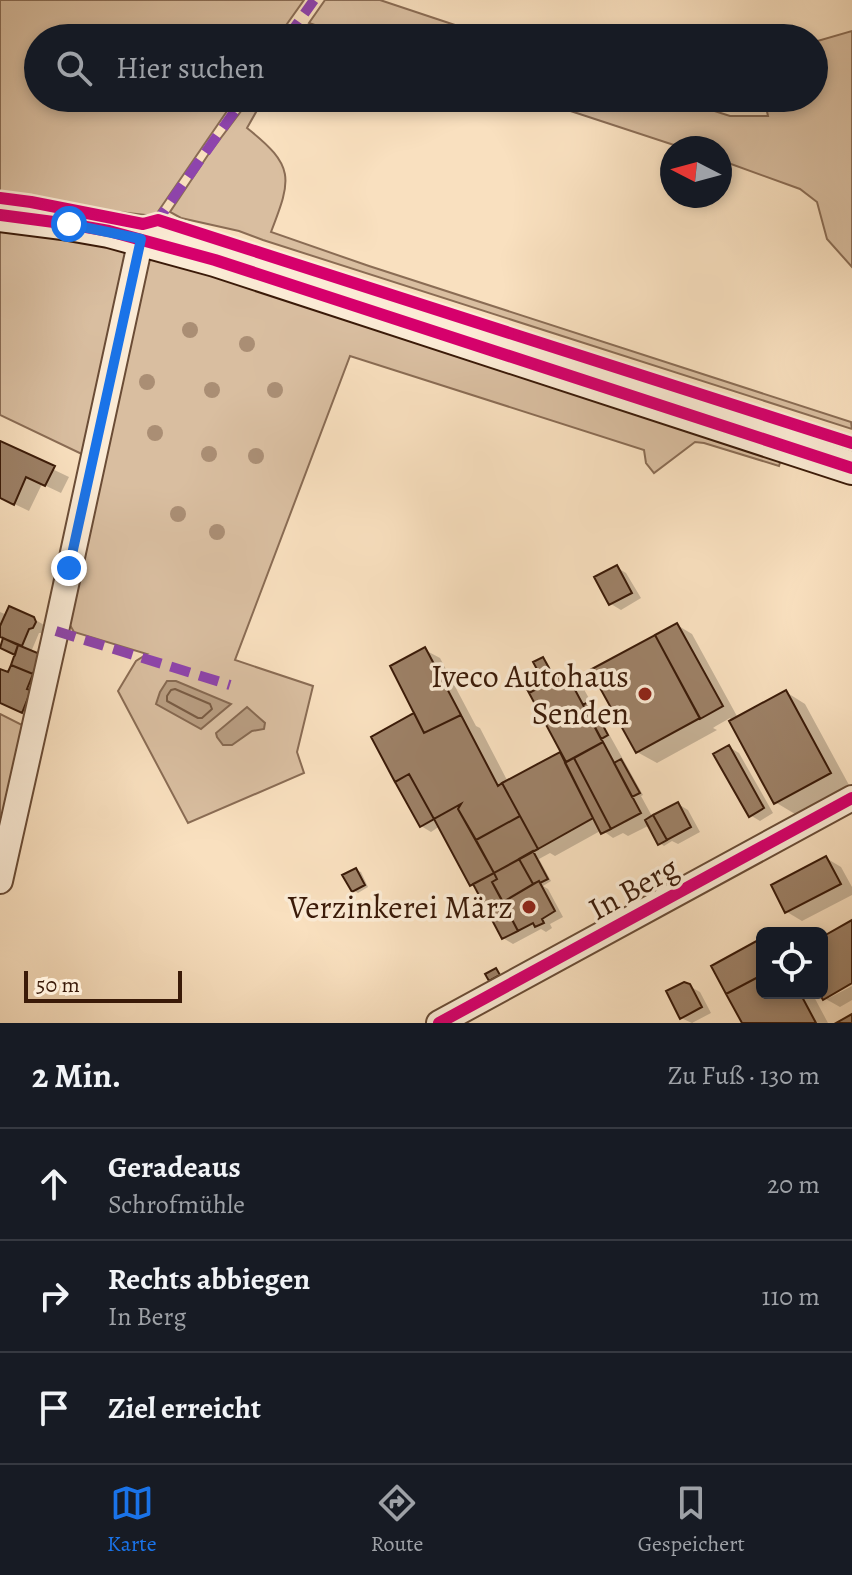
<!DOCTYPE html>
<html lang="de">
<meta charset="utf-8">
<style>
:root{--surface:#171b24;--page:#20242c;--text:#f1f3f6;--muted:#9ea1a6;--line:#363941;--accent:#1a73e8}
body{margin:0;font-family:Alegreya,serif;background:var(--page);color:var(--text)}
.controls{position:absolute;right:24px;bottom:24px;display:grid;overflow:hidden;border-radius:12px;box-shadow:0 4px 12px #0003}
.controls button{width:72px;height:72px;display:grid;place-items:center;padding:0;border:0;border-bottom:2px solid var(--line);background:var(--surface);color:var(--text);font:40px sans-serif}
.compass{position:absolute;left:660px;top:136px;width:72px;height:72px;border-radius:50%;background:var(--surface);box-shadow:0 4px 12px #0003;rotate:276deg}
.scale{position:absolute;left:24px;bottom:20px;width:158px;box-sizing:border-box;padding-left:8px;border:4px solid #3a1a08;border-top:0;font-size:22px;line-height:28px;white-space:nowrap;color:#3a1a08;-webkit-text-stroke:6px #fbebd5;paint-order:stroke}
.stop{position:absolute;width:24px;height:24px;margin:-18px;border:6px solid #1a73e8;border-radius:50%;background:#fff}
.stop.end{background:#1a73e8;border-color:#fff;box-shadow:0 2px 8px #0008}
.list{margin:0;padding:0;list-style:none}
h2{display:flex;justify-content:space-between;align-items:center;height:104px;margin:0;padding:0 32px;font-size:34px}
h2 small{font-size:26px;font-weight:400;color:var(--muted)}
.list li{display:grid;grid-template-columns:52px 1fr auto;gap:24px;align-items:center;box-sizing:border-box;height:112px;padding:0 32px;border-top:2px solid var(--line)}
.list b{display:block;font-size:30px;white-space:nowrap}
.list p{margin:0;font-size:26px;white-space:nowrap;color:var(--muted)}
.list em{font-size:26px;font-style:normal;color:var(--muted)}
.icon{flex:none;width:44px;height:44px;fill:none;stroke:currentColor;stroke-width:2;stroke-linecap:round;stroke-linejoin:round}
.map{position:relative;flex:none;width:852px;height:1023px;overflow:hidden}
.search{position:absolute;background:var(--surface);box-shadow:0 4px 12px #0003;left:24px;right:24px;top:24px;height:88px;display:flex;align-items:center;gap:20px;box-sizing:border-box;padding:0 28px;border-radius:44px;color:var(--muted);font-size:30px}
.sheet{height:440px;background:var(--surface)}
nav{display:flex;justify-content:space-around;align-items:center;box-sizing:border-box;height:112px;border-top:2px solid var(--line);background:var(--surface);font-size:22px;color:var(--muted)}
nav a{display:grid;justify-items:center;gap:4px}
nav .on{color:var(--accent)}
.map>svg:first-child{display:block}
</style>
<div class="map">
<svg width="852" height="1023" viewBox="0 0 852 1023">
<rect width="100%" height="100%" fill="#f9e0bf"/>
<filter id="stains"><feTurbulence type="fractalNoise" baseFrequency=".0025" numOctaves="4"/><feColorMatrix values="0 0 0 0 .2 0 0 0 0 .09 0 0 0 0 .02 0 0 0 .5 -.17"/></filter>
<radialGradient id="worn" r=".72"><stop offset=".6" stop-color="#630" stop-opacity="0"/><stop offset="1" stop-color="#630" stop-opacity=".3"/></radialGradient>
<path fill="#d9bea0" stroke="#8a6c54" stroke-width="2" d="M0,0H304L277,38H38V98H236L155,216L0,199Z
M325,0H380L494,38H352L309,23Z
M852,31V267L827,239L817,202L800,189L720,160V148H683L531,98H674L730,116H768L764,98H814V42Z
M251,98H264L247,128C295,166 292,178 271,232L369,266L851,422L852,429L263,240L239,231L181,218L170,212L208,155Z
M0,228L110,240L131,253L88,457L0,415Z
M235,249L852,447V458L226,253Z
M149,252L782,456L779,466L704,443L695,442L654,473L646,463L644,450L350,356L235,660L313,686L297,752L304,773L188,823L118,691L136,661L147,654L74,632L64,615Z
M0,714L28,728L0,854Z"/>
<path fill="#b89d81" stroke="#866951" stroke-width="2" d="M167,681H176L231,704L201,729L156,704L160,692Z
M247,707L265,723L264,729L252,731L232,745H223L217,737L216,733Z"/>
<path fill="#0003" d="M0,444L69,477L61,493L42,484L29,511L0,497Z
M616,567L626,573L641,598L621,610L611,604Z
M0,612L7,615L34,619L44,625L45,628L43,633H39L31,652L40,656L32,716L0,702V671L9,675L21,644H16L14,653L5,638L1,636L0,637Z
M677,625L692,634L738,718L786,692L805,704L849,785L795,814L775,802L730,718L716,726L713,728L717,730L657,763L637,752Z
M425,650L440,658L476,726L480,728L508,782L563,753L525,683L533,679L537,682L540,689L548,685L536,663L543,659L547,662L557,680L566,675L581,684L643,795L641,796L653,818L678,804L688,810L700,832L678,844L672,841L664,846L660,843L650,825L628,836L623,833L613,838L602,830L555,856L550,853L539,859L551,881L543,886L548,889L563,917L550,924L552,928L546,932L541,929L513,944L503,938L477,888L471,885L440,826L431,832L421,826L416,714Z
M729,747L739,753L773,813L760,821L750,815Z
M826,858L841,867L852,887V895L802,921L787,912Z
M356,870L361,872L368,887L358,893L353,890Z
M852,922V981L829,994V998L852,986V1000L840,1007L824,998L822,993V939Z
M762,941V993H812L828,1023H744Z
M689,986L700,992L711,1013L692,1023L681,1018Z"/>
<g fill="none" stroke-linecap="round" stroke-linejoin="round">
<path stroke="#795c44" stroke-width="2" d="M175,689L210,704L212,709L202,718H198L167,701V696L171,690Z"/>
</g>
<path fill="#9d8167" stroke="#3a1a08" stroke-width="2" d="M0,441L55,466L45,486L26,477L14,505L0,498Z
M617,565L632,593L609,605L594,577Z
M9,606L34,617L36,622L33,628L29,629L22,646L0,637V626Z
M677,623L723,706L700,719L655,635Z
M655,635L700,718L636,753L590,670Z
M3,638L18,645L15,655L0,648Z
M18,645L40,654L33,674L11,665Z
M425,647L461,715L424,733L390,666Z
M543,657L555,679L545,684L533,662Z
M11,665L33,674L27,689L31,690L22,713L0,703V669L8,672Z
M566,673L603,742L566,762L529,693Z
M533,677L538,688L529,693L523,682Z
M786,690L831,773L774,804L729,721Z
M590,701L608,735L601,739L583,705Z
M414,713L424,733L461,715L498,786L502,783L520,816L476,840L458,809L461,804L434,819L409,774L395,782L371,737Z
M603,742L641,813L611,829L574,758Z
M729,745L764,808L749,817L713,754Z
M560,752L593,818L538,849L502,783Z
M574,758L611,829L601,834L565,763Z
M621,759L640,793L632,797L614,763Z
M409,774L434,819L420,827L395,782Z
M678,802L691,827L667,840L653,815Z
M461,804L458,809L494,873L470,886L434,819Z
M653,815L667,840L658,845L645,820Z
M520,816L538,849L494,873L476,840Z
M533,851L548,879L540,883L539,881L533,884L519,859Z
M826,856L841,884L785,913L771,885Z
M519,859L533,884L503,902L492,882L497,879L494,873Z
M356,868L365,885L352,892L342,875Z
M494,873L497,879L492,882L518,931L502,939L473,884Z
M539,881L555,911L542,919L544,923L535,927L533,923L518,931L503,902Z
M852,920V983L823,1000L819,993H822V937Z
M762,938V975L726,994L711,966Z
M496,968L500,975L489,981L485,974Z
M762,975V993H800L816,1023H742L726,994Z
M684,982L690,984L702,1007L680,1019L666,991Z
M852,1014V1023H836Z"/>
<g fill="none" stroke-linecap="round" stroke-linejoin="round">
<g stroke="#6a4c36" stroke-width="28">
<path id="minor" d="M0,881L56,631L141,239
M439,1023L852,798"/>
</g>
<g stroke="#3a1a08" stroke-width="36">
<path id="secondary" d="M0,215L69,224L109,231L215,260L852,468"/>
</g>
<use href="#minor" stroke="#fbebd5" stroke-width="24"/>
<use href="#secondary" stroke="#fbebd5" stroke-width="32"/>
<path stroke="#8e44ad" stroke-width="10" stroke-dasharray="20 10" stroke-linecap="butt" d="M287,38L314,0
M156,227L158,220L176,194L244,98
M56,631L230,685"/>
<g stroke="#fbebd5" stroke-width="17">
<path id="cycleway" d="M0,198L31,202L143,224L158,220L852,443
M0,215L69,224L109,231L215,260L852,468
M439,1023L852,798"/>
</g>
<use href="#cycleway" stroke="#d6006c" stroke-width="12"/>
</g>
<g fill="#aa8e74">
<circle cx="190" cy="330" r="8"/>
<circle cx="247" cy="344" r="8"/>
<circle cx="147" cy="382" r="8"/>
<circle cx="212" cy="390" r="8"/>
<circle cx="275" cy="390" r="8"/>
<circle cx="155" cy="433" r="8"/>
<circle cx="209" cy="454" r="8"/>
<circle cx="256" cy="456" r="8"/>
<circle cx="178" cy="514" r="8"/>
<circle cx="217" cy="532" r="8"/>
</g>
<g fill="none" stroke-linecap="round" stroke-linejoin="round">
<path stroke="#1a73e8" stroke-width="10" d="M69,224L141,239L69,568"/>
</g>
<g fill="#8f2418" stroke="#fbebd5" stroke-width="3">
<circle cx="645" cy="694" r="8"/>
<circle cx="529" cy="907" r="8"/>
</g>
<g text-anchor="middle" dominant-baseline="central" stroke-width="7" stroke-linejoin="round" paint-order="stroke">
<g font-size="32" fill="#3a1a08" stroke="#fbebd5" text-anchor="end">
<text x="629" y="676">Iveco Autohaus<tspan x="629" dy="37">Senden</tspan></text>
<text x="513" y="907">Verzinkerei März</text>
</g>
<g font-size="32" fill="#3a1a08" stroke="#fbebd5">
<text transform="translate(633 888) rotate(-29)">In Berg</text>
</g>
</g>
<rect width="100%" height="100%" filter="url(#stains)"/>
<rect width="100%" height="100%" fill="url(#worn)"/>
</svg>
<div class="controls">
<button><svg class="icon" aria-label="locate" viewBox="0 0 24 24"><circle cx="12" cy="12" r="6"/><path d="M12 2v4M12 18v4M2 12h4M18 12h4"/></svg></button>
</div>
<svg class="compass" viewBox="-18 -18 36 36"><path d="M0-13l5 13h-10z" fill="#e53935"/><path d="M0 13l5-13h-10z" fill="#9ea1a6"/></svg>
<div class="scale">50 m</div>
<div class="stop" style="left:69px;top:224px"></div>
<div class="stop end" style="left:69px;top:568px"></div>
<div class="search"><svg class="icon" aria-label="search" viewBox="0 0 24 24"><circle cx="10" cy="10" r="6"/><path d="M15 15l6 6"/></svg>Hier suchen</div>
</div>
<section class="sheet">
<h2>2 Min.<small>Zu Fuß · 130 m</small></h2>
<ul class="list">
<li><svg class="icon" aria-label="ahead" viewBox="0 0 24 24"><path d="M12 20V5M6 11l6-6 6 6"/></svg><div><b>Geradeaus</b><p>Schrofmühle</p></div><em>20 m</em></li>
<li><svg class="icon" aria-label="right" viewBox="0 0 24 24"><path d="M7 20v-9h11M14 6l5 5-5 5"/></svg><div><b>Rechts abbiegen</b><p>In Berg</p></div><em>110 m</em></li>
<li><svg class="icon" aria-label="arrive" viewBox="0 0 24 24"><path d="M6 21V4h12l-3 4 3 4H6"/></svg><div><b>Ziel erreicht</b></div></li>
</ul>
</section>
<nav>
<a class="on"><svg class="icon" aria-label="map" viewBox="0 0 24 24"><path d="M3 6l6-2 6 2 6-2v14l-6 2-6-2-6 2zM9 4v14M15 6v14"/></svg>Karte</a>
<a><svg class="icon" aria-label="directions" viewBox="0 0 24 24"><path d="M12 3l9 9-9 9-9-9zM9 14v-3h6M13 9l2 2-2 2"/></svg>Route</a>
<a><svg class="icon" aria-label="saved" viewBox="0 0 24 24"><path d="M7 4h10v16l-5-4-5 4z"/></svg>Gespeichert</a>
</nav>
